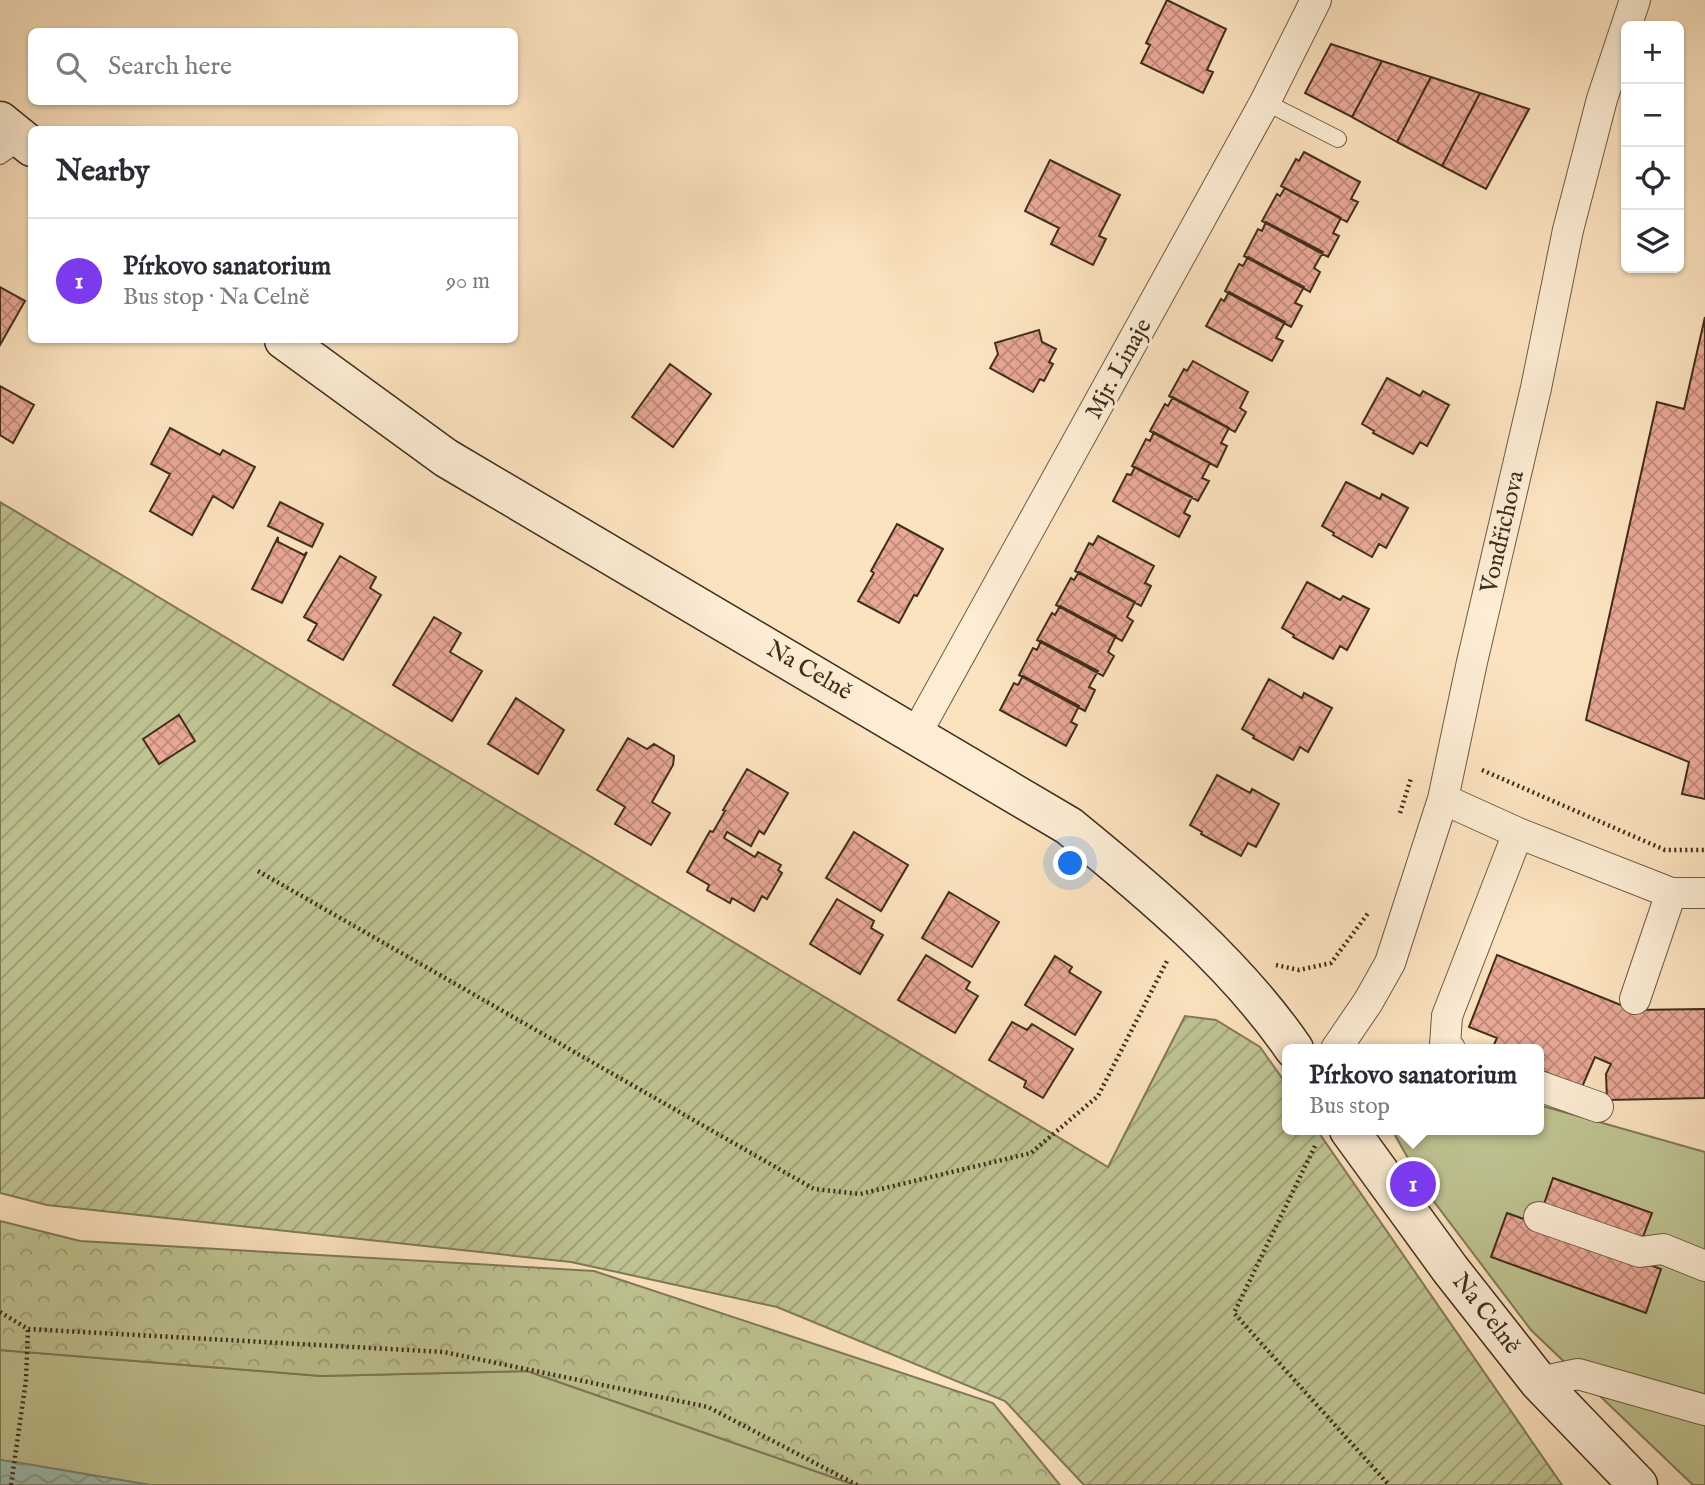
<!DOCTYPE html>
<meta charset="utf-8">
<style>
:root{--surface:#fff;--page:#f7f7f7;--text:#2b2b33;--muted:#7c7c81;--line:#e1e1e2;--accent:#7c3aed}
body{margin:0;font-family:"IM FELL English",serif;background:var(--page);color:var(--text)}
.controls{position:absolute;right:21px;top:21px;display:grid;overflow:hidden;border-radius:10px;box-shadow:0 2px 5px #0004}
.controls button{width:63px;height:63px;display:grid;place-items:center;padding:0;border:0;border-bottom:2px solid var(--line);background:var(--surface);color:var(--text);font:35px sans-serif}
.you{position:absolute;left:1071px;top:864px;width:24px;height:24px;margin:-18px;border:5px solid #fff;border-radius:50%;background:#1a73e8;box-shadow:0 0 0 10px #1a73e833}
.badge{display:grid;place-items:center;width:46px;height:46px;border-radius:50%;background:var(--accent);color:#fff;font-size:23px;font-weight:700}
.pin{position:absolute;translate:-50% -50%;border:4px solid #fff;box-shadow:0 2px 7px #0006}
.popup{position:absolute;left:1282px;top:1044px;width:262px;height:91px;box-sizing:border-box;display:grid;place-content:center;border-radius:10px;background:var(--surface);filter:drop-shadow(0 2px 5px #0005);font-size:23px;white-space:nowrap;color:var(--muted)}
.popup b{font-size:26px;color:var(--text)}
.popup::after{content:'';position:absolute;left:50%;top:100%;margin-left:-14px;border:14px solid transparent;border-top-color:var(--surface)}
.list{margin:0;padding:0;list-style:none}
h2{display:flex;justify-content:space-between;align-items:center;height:91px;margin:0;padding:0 28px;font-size:30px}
h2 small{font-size:23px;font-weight:400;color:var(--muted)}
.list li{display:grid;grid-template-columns:46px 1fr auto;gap:21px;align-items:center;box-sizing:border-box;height:126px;padding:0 28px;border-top:2px solid var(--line)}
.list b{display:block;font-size:26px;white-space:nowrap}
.list p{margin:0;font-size:23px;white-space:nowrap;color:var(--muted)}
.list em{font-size:23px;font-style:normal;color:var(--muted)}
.icon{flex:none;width:38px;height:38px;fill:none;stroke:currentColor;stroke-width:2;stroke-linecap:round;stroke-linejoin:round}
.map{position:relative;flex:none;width:1705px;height:1485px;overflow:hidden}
.search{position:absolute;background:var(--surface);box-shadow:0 2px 5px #0004;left:28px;top:28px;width:490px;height:77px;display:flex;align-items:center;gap:18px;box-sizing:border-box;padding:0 24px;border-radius:10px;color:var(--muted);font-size:26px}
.panel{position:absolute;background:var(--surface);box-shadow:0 2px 5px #0004;left:28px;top:126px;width:490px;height:217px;border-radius:10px}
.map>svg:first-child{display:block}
</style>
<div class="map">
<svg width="1705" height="1485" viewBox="0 0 1705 1485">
<defs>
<pattern id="forest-crowns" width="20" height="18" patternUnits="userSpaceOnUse" patternTransform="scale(1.75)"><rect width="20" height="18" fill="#bfc492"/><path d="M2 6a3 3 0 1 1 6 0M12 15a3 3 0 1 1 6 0" fill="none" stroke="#9da077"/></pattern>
<pattern id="garden-furrows" width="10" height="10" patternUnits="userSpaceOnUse" patternTransform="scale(1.75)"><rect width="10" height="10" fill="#bfc492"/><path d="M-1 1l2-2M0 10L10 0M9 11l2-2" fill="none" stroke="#9da077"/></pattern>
<pattern id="water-waves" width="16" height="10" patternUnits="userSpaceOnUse" patternTransform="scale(1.75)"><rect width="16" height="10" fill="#9fbeb5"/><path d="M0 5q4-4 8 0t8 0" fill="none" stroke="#839b93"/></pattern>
<pattern id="building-cross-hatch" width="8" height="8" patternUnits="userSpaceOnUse" patternTransform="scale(1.75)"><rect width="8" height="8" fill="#e9a896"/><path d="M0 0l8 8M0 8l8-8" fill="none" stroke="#be897a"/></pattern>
</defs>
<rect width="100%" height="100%" fill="#fce3bf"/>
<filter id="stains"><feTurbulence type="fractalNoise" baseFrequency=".00286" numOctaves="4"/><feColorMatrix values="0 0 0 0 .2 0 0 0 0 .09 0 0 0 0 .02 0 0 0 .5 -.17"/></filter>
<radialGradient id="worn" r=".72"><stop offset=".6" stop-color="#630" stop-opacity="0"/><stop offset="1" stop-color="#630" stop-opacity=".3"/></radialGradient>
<path fill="#bfc492" stroke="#807958" stroke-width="2" d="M1539,1105L1705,1152V1485H1693L1531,1330L1429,1195L1392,1130H1539Z
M0,1350L321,1376L527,1371L855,1485H150L0,1460Z"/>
<path fill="url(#forest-crowns)" stroke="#807958" stroke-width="2" d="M0,1221L80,1241L594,1271L993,1403L1060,1485H855L527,1371L321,1376L0,1350Z"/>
<path fill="url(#garden-furrows)" stroke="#807958" stroke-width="2" d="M0,502L1108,1167L1185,1016L1216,1020L1260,1047L1287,1085V1130H1317L1562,1485H1084L1005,1401L777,1307L571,1262L47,1205L0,1193Z"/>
<path fill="url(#water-waves)" stroke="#798478" stroke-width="2" d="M0,1460L15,1462L150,1485H0Z"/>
<path fill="url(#building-cross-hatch)" stroke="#402e1d" stroke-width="2" d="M1167,0L1226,29L1207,70L1213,72L1203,93L1141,63L1150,45L1146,43Z
M1331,44L1382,61L1352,117L1305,93Z
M1382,61L1431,77L1397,142L1352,117Z
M1431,77L1480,93L1442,166L1397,142Z
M1480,93L1529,109L1486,189L1442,166Z
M1304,152L1360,182L1351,199L1358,202L1347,222L1281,186L1296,159L1299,161Z
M1050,160L1120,195L1099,236L1106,239L1093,265L1051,244L1059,228L1025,211Z
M1285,188L1341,218L1333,233L1339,236L1328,257L1262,221L1277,194L1280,196Z
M1266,222L1323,252L1314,268L1320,272L1310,292L1244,256L1258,229L1262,231Z
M1248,257L1304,287L1295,303L1302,306L1291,327L1225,291L1239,264L1243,266Z
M0,287L25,301L0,345Z
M1229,292L1285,322L1276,338L1283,341L1272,361L1206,326L1221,299L1224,301Z
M1705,317V799L1682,794L1689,762L1586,720L1657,402L1684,409Z
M1039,330L1042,342L1056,349L1049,362L1053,364L1044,381L1040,379L1033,392L990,368L998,354L995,343Z
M1193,361L1248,392L1240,408L1246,412L1235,432L1169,396L1184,369L1187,371Z
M670,364L711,394L673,447L632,417Z
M1387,378L1420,396L1423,391L1449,405L1427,446L1420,442L1413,454L1373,433L1374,431L1362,424Z
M0,386L34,405L13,443L0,435Z
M1173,397L1229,428L1221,443L1227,446L1217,467L1150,431L1165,404L1168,406Z
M170,428L220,455L223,450L255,467L233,508L213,496L192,535L150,511L170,474L151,464Z
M1154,432L1210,463L1202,478L1209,481L1198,501L1132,466L1146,439L1150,441Z
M1135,467L1192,497L1184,513L1190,516L1179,537L1113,501L1127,474L1131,475Z
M1346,482L1380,499L1382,494L1408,508L1386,548L1379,544L1372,557L1333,535L1334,533L1322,526Z
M280,502L323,524L312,547L268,526Z
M897,524L943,549L917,596L914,595L899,623L858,601L874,573L871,571Z
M1098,536L1154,566L1145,583L1151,586L1141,606L1075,571L1089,543L1093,545Z
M278,537V542L304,555L307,552L282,603L252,589Z
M340,556L376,577L370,588L381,595L343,660L308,640L317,624L304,617Z
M1079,572L1135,602L1127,617L1133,621L1122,641L1056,605L1071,578L1074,580Z
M1307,582L1340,600L1343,596L1369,609L1347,650L1340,646L1333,659L1293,637L1294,635L1282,628Z
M1060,606L1116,636L1108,652L1114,656L1103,676L1037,640L1052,613L1055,615Z
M434,617L461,633L450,652L482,671L452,721L393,685Z
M1041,641L1098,671L1089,687L1095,690L1085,711L1019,675L1033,648L1037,650Z
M1023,676L1079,706L1071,722L1077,725L1066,746L1000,710L1014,683L1018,685Z
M1269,679L1302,698L1304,693L1332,708L1308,752L1300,747L1293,760L1253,738L1254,736L1242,729Z
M516,698L564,730L538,774L488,744Z
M179,715L195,741L159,764L143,739Z
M628,738L647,749L654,744L674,756L673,765L652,802L670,813L651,845L615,824L625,807L597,790Z
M747,769L788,793L764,834L759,831L751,846L727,832L724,838L755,857L758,852L781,865L778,870L782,873L767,899L762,896L754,911L732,898L730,903L707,890L709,885L687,872L710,831L713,832L725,811L723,810Z
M1217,775L1250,793L1252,789L1279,804L1256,847L1248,843L1241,856L1201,834L1202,832L1190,825Z
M854,832L908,865L881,911L826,878Z
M949,892L999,922L972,967L922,938Z
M837,899L874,921L871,928L883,935L860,974L810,944Z
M926,955L970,982L966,989L978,996L955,1033L898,1000Z
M1497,955L1633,1010L1705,1009V1098L1607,1100L1606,1074L1611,1064L1595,1057L1582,1087L1539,1070V1049H1492L1497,1038L1469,1027Z
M1055,956L1072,967L1069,972L1101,992L1075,1035L1025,1005Z
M1012,1022L1027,1030L1032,1024L1073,1049L1043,1098L1024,1087L1026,1081L989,1060Z
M1553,1178L1652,1213L1641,1242L1543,1207Z
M1507,1213L1661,1269L1646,1313L1491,1257Z"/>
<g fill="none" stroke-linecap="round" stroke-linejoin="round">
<g stroke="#6f5b46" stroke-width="18">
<path id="lane" d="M1265,102L1338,139
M0,156L23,140"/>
</g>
<g stroke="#6f5b46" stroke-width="32">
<path id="street" d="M916,734L1265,102L1316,0
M1443,799L1518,833L1447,1016L1445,1045L1450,1049
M1518,833L1671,893L1635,999
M1671,893H1705
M1336,1049L1368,1002L1390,963L1443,799L1472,662L1536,388L1568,230L1602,99L1635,0
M1539,1086L1598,1107
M1539,1217L1640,1252L1663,1249L1705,1266
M1539,1382L1578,1374L1705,1410"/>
</g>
<g stroke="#402e1d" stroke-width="41">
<path id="secondary" d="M0,121L32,147
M284,340L446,458L1069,826C1150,892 1235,963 1294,1049
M1349,1130L1450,1269L1539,1382L1638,1485"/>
</g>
<path stroke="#402e1d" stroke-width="4.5" stroke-dasharray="2 3.5" stroke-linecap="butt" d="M1482,770L1665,850H1705
M1400,813L1411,778
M258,871L814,1189L860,1194L1031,1153L1098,1096L1168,959
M1276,965L1299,970L1331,963L1369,912
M1315,1146L1234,1313L1389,1485
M0,1312L28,1329L444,1352L708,1407L857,1485
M11,1485L26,1380L28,1329"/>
<use href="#lane" stroke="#fdedd5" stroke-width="16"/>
<use href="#street" stroke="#fdedd5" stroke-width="30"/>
<use href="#secondary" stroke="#fdedd5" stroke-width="38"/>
</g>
<g text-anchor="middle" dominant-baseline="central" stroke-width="6" stroke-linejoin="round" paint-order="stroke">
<g font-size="24" fill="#402e1d" stroke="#fdedd5">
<text transform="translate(1119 369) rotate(-61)">Mjr. Linaje</text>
<text transform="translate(1503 532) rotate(-77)">Vondřichova</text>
<text transform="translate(809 671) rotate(30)">Na Celně</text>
<text transform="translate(1486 1314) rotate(52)">Na Celně</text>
</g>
</g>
<rect width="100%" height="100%" filter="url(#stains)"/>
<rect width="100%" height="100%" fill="url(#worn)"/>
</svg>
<div class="controls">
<button>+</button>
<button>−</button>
<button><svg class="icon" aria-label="locate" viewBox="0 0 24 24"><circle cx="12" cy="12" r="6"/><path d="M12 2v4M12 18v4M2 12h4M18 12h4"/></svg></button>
<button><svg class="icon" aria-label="layers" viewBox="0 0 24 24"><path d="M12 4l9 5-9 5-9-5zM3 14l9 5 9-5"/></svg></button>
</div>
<div class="you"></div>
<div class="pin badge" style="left:1413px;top:1184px">1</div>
<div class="popup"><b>Pírkovo sanatorium</b>Bus stop</div>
<div class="search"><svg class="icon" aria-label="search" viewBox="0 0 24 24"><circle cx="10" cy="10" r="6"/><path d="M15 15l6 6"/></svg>Search here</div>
<section class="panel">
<h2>Nearby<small></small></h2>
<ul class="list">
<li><span class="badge">1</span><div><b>Pírkovo sanatorium</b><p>Bus stop · Na Celně</p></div><em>90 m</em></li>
</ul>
</section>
</div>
